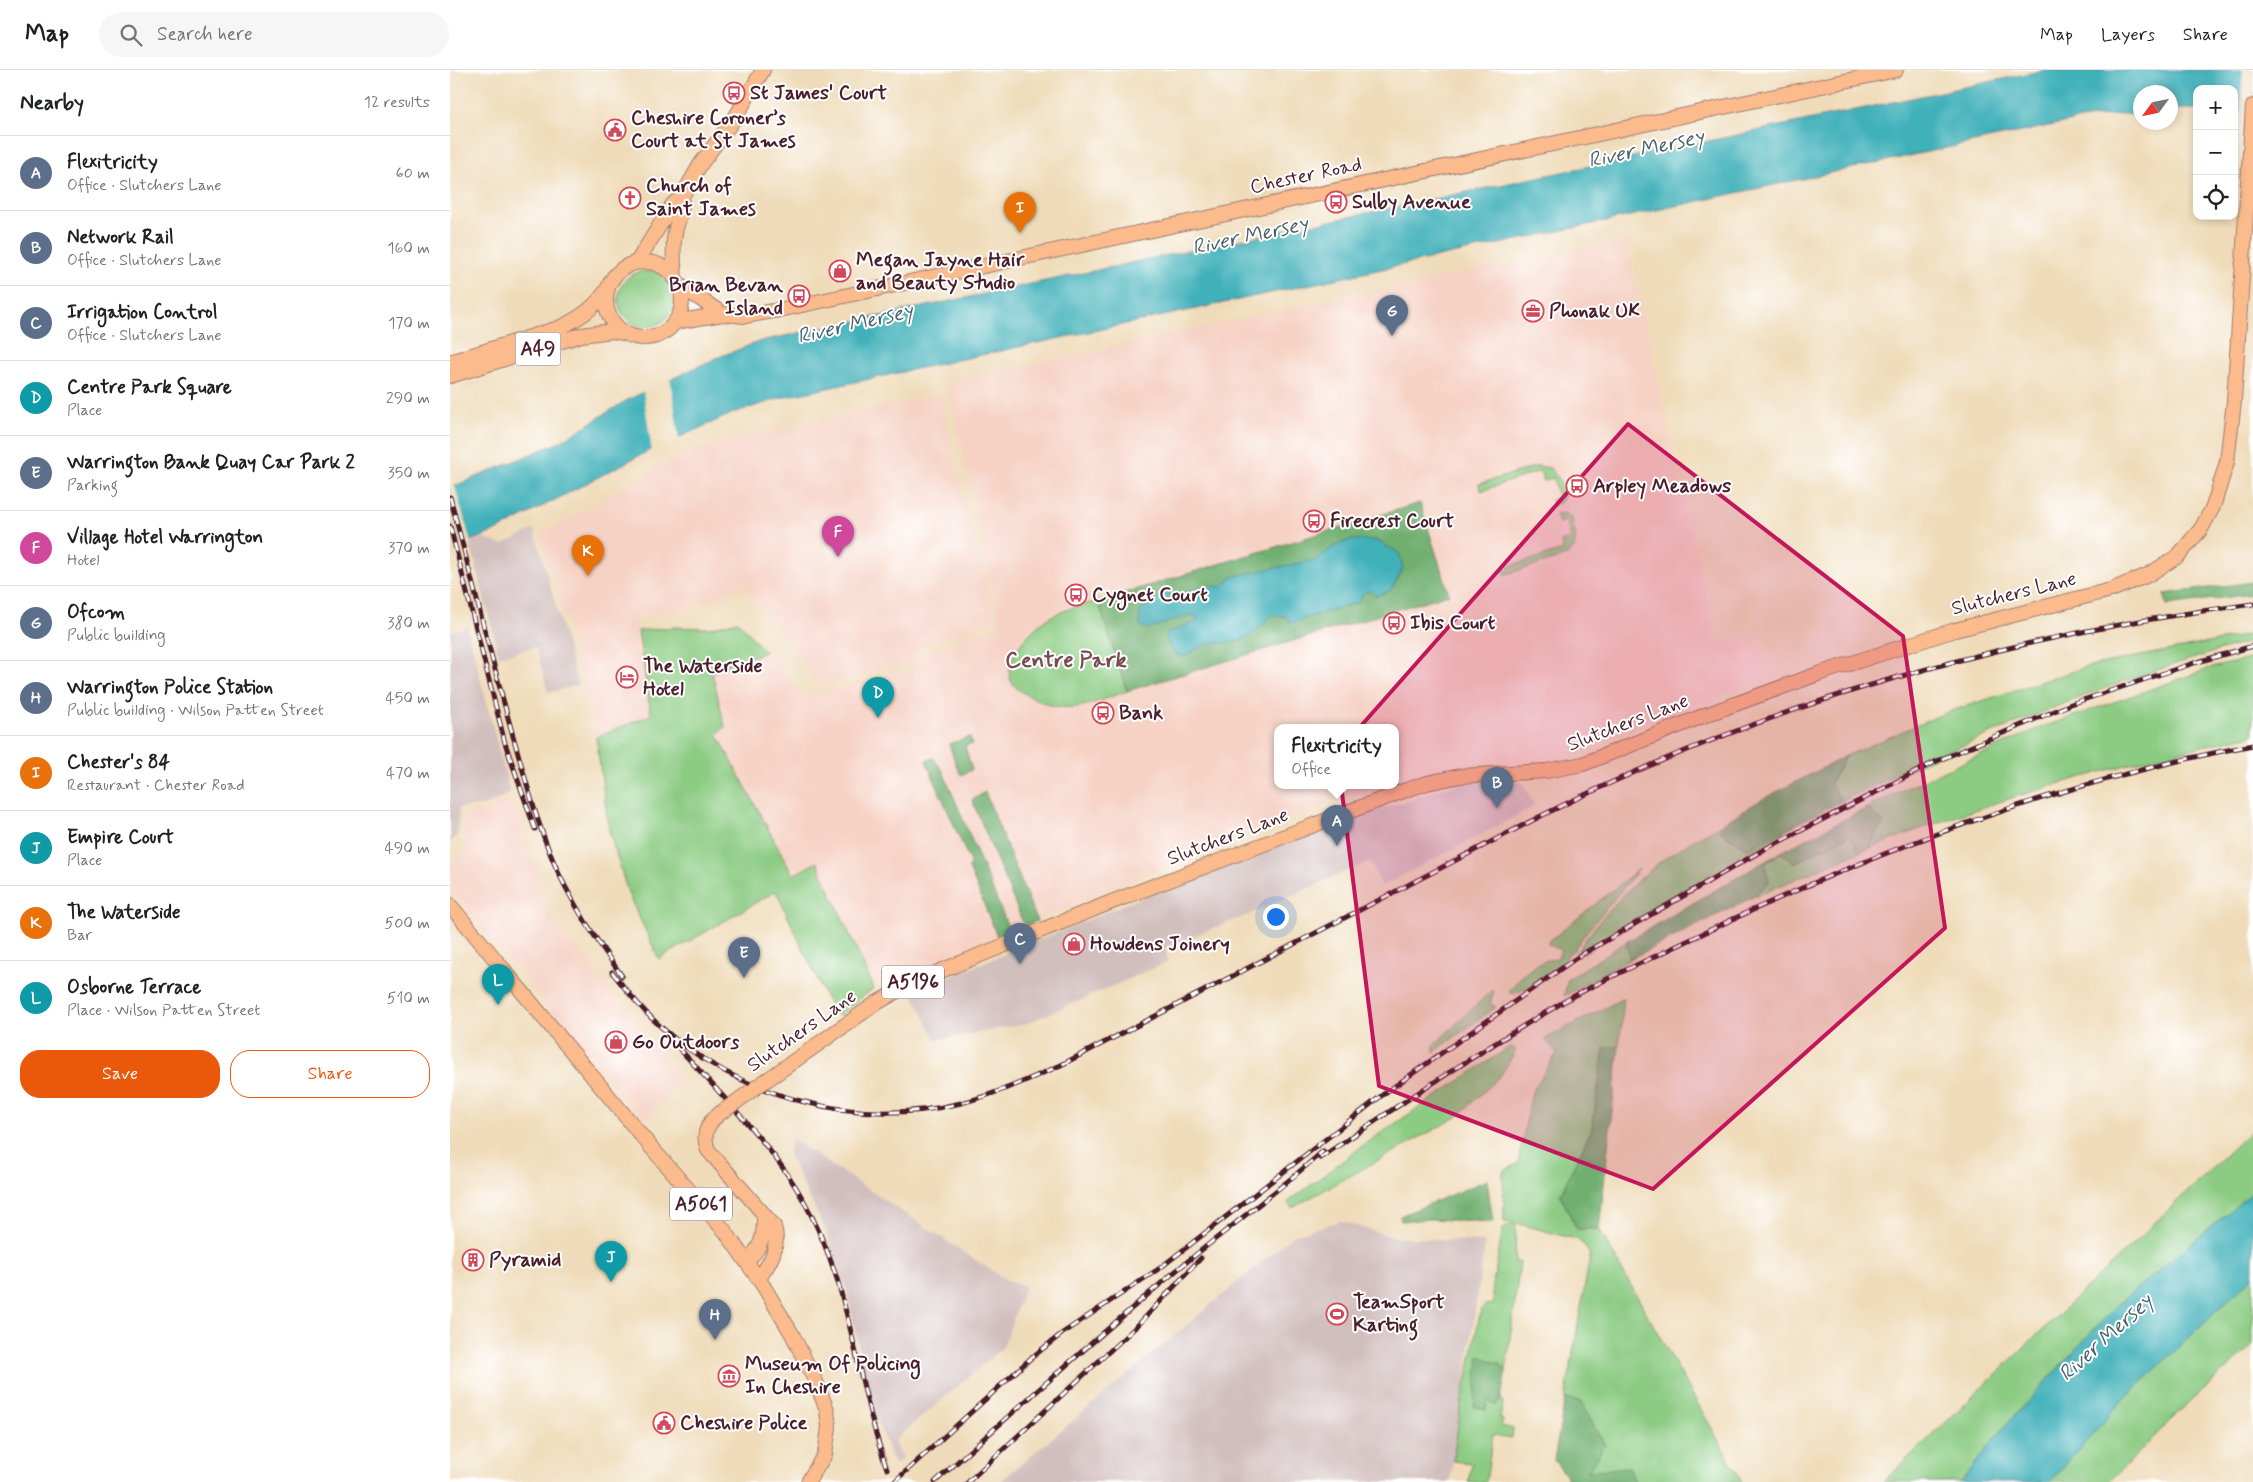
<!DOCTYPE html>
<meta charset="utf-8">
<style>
:root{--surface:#fff;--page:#f6f6f6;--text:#202124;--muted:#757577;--line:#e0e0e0;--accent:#ea580c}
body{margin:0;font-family:Mynerve,sans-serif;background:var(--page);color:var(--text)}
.controls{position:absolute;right:15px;top:15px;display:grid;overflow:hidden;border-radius:10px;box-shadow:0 2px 8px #0003}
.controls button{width:45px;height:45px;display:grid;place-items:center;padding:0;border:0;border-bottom:1px solid var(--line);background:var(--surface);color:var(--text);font:25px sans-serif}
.compass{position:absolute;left:1683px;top:15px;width:45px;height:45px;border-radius:50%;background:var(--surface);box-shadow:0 2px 8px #0003;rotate:237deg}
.you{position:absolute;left:825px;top:846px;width:18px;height:18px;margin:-12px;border:4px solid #fff;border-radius:50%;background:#1a73e8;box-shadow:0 0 0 8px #1a73e833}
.badge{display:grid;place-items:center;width:32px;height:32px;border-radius:50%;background:var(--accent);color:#fff;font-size:16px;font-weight:700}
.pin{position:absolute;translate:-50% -41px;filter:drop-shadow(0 1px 2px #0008)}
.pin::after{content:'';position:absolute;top:26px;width:18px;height:15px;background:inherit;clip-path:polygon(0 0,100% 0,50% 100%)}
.popup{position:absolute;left:824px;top:654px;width:125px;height:65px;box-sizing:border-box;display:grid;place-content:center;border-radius:10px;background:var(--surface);filter:drop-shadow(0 1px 4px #0005);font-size:16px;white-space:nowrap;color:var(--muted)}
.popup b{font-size:19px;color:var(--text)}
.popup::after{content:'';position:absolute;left:50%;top:100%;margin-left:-10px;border:10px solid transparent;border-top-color:var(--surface)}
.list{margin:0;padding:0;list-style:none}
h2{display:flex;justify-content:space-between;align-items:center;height:65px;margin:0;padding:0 20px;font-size:21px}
h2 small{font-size:16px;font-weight:400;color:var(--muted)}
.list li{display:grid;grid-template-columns:32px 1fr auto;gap:15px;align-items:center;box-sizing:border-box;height:75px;padding:0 20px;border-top:1px solid var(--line)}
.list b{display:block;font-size:19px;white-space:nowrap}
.list p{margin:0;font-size:16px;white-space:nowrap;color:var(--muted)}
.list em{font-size:16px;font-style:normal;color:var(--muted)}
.actions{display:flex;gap:10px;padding:15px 20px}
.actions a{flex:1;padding:11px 0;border:1px solid var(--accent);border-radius:20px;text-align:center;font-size:18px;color:var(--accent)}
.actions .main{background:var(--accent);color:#fff}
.icon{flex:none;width:28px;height:28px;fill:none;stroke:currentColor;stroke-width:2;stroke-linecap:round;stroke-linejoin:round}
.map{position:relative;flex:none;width:1803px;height:1412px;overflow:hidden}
header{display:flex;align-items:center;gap:30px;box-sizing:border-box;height:70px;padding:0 25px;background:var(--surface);border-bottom:1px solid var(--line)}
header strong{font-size:24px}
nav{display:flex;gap:28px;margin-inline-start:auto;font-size:18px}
.search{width:350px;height:45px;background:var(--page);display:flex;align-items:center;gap:12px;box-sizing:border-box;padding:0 18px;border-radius:28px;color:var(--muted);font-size:19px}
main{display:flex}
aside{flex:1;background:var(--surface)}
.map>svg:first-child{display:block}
</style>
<header>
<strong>Map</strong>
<div class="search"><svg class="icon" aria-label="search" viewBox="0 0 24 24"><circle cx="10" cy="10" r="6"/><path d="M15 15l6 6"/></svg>Search here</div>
<nav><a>Map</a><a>Layers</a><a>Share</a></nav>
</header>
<main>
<aside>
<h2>Nearby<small>12 results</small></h2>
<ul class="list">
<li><span class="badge" style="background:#5c6f8a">A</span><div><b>Flexitricity</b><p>Office · Slutchers Lane</p></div><em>60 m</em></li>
<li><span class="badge" style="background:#5c6f8a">B</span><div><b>Network Rail</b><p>Office · Slutchers Lane</p></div><em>160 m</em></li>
<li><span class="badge" style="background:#5c6f8a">C</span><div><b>Irrigation Control</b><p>Office · Slutchers Lane</p></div><em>170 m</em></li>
<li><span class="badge" style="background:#0f9aa8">D</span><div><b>Centre Park Square</b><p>Place</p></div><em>290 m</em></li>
<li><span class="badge" style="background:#5c6f8a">E</span><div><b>Warrington Bank Quay Car Park 2</b><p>Parking</p></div><em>350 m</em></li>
<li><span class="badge" style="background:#d1479c">F</span><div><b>Village Hotel Warrington</b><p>Hotel</p></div><em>370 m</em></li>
<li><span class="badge" style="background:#5c6f8a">G</span><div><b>Ofcom</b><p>Public building</p></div><em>380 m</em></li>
<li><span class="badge" style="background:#5c6f8a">H</span><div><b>Warrington Police Station</b><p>Public building · Wilson Patten Street</p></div><em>450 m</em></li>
<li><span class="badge" style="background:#e8710a">I</span><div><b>Chester's 84</b><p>Restaurant · Chester Road</p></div><em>470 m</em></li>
<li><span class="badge" style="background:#0f9aa8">J</span><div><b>Empire Court</b><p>Place</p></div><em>490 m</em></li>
<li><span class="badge" style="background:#e8710a">K</span><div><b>The Waterside</b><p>Bar</p></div><em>500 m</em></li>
<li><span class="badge" style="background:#0f9aa8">L</span><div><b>Osborne Terrace</b><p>Place · Wilson Patten Street</p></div><em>510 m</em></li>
</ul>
<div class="actions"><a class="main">Save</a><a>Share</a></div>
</aside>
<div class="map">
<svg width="1803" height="1412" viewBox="0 0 1803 1412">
<rect width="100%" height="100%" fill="#fff"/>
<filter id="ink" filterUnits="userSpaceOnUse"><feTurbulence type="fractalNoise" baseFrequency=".02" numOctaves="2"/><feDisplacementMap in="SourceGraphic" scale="10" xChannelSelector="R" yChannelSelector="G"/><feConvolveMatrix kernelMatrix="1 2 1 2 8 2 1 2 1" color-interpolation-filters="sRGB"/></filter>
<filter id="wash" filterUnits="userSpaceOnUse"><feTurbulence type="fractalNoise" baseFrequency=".0096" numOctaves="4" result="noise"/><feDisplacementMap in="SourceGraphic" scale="20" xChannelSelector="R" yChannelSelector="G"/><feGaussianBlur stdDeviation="1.12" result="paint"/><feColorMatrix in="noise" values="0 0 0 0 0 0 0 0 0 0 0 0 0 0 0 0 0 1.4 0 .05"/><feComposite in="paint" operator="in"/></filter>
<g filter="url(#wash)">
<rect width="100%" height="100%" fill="#efdbb9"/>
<path fill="#f6d2c4" d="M1176,170L1267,572L1306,564L1318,608L1112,687L1078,692L1012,693L973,702L946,711V657H828V715H936L802,760L424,918L367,792L343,805L267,664L275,657L262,602L322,580L352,627L471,596L472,583L550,554L497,312L918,222Z
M489,324L545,550L468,577L466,592L367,617L343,575L290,513L271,528L236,539L186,547L202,645L146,667L118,557L89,466L234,383L281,370Z
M62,728L103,852L235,1011L193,1052L0,820V796L15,783L12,742L38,740Z"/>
<path fill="#d1bfbe" d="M84,459L128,615L98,623L86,577L49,586L19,469L31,464L34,468L52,475Z
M17,557L60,723L37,735L9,738L8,765L0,772V562Z
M1020,709L1072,712L1085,736L932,816L920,791L798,845L715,877L718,892L575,954L486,970L462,922L686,830L909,744L955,732Z
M342,1069L559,1212L575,1216L553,1277L444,1371L452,1388L445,1396L421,1335L398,1225L375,1159L338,1084Z
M891,1151L943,1167L1035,1172L1000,1412H550L844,1165Z"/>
<path fill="#8bcb82" stroke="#6a7556" d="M168 229a28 28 0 1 1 56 0a28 28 0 1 1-56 0Z
M1088,396L1100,398L1109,409L1114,426L1111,432L1102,436L1101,430L1108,427L1103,408L1094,411L1090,401L1031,421L1029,414Z
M1115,443L1122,449L1126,467L1124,478L1116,486L1054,505V498L1113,480L1111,472L1121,468L1116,451L1109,453L1106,445Z
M648,531L677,621C657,628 633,640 610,637C600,636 591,632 582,627C573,623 565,619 561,611C552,591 579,561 594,551C609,540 630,536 648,531Z
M288,551L315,582L262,602L275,657L267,664L343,805L367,792L424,918L388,946L375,926L326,821L209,889L179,826L159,761L146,667L201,645L188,561L221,557L259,558Z
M1803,564V571C1660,610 1525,667 1392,731L1380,714L1396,686L1495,643L1639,596Z
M1803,588V665C1673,693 1544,729 1420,778L1425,764L1434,753L1417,738L1448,722L1587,659L1761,598Z
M1270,755L1271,762L1298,779L1333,761L1334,763L1129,886L1126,883C1149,849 1178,817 1210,792C1229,778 1250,767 1270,755Z
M1400,764L1409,782L1301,828L1319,812L1315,794L1331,782L1344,793Z
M1189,799L1139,859L1122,882L1118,884L1116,892L1075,919L1063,924L1059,922C1069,906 1089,889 1108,888L1111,880L1098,874V872Z
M1176,872L1180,889L1114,926L1118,909Z
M1041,921H1044L1040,933L1046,937L984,982V975Z
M1174,928L1169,977L1154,979L1142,1059L1110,1125L1127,1159H1149L1292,1412H1185L1179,1397L1137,1401L1130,1331L1115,1329L1140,1186L1136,1177L1128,1170L1066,1153L1065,1192H1070L1056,1301L1050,1294L1024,1336L1035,1340L1038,1331L1046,1335L1051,1328L1053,1333L1050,1348L1053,1350L1051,1356L1063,1359L1062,1368L1043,1365L1036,1412H1018L1022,1393L1003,1391L1011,1335L1031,1239L1036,1234L1043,1235V1213L1053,1159L1064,1153L1054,1152L1053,1102L1068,1093L1082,1022L1107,983L1095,969Z
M1061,976L1066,980L1051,1005L1007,1047L842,1138L837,1133L919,1071Z
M1803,1059V1122L1665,1237L1554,1357L1511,1412H1433Z
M1803,1207V1275L1731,1340L1659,1412H1600L1670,1333Z"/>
<path fill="#70af70" stroke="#5d674e" d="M970,433L999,524L677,621L648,531Z
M1803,512V524L1717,535L1714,524Z
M520,667L522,674L515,676L522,700L511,705L506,695L499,674Z
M1396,686L1380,713L1392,731L1298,779L1271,762L1270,755L1311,730Z
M483,688L492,699L559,859L556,868L549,871L519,798L520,792L476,691Z
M535,722L587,851L577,855L573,853L522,730Z
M1417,738L1434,753L1425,764L1420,778L1409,782L1400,765L1344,793L1331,782L1315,794L1319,812L1301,828L1180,889L1176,872L1331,782Z
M1169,977L1149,1159H1127L1110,1125L1142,1059L1154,978Z
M1037,1110L1043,1152L981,1149L951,1151L950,1146Z
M1029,1286L1050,1294L1056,1301L1051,1328L1046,1335L1038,1331L1035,1340L1024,1336Z
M1115,1329L1130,1331L1155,1375L1138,1401L1179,1397L1185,1412H1118L1116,1405L1104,1390Z"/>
<path fill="#40b0b9" stroke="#456872" d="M1595,0H1803V42L1784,39V19H1747V39H1721L1720,22H1690V42L1636,48L331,328L286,342L198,381L46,461L0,478V418L110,372L177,330L266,288L311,271Z
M900,470H925L949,483L953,498L941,520L926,526L921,521L913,523L909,532L840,553L836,546L822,545C813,554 804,566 792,570C766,577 761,567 736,586C722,585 718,577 716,564L747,551V546L739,545L698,559L690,555V541L713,524H731L759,516L771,517L783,506L865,490L883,477Z
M1803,1122V1207L1670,1333L1600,1412H1511L1554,1357L1665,1237Z"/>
<path fill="#efdbb9" d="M1793,0H1803V45L1790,42Z
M220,307L229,370L202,382L193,320Z
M4,413L21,473L0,480V415Z"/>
</g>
<g filter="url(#ink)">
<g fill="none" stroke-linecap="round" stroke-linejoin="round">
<g stroke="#9c7d72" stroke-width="16">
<path id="trunk" d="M187,192L223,134L231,128L250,95L286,46L313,0
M156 230a38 38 0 1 1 76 0a38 38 0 1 1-76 0Z
M225,208C224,193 222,178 225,163C227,150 234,141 231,128
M229,215L273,244
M225,252L273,244L295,246L329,240L1446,0
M0,292L109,258C130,248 145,238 158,218
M0,306L131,265L162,261L177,264
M0,835L206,1083L275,1161L314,1217L342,1264L366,1312L377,1340L379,1357L375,1384L358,1412
M327,1003L425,934L461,913L659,833L956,720L977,713L1010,706L1096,701L1133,694L1258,644L1368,604L1505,560L1661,520L1698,505L1728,486L1751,459L1763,437L1777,392L1784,331L1803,36
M286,1032L305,1018
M269,1044C257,1053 252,1065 258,1080L324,1156C330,1176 321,1192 309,1208
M297,1191C312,1177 314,1166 314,1146"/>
</g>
<use href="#trunk" stroke="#fbbb8d" stroke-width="14"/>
<g stroke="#4a1f2b" stroke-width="5">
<path id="rail" d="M0,427C22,509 42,592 65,673C78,718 90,764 110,806C127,841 149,874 172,906
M0,456L55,673L85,759
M162,902C177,921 192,940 210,956C291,1028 406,1059 511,1033C546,1024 578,1010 611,995L1091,746C1313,635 1557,565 1803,534
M228,977C262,1015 299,1052 330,1094C355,1127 374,1169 387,1209C406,1272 415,1337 437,1399
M870,1088C947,1036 1025,984 1105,937C1144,913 1188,895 1229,875C1412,785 1603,713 1803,675
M444,1412L581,1288L614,1262L710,1198L935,1023L1129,886L1313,780L1487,691L1621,634L1744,593L1803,576
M485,1412C563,1342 641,1272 721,1205C771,1163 824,1125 873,1081
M518,1412L691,1252L751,1188"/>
</g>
<use href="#rail" stroke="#fff" stroke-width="3" stroke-dasharray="9" stroke-linecap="butt"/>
<g stroke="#9c7d72" stroke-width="16" stroke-linecap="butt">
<path id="trunk-bridge" d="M305,1018L327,1003
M269,1044L286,1032"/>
</g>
<use href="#trunk-bridge" stroke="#fbbb8d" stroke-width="14"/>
</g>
</g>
<path fill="#c2185b" fill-opacity="0.2" stroke="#c2185b" stroke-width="4" stroke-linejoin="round" d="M1178,354L1453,566L1495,858L1203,1119L929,1016L887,683Z"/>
<defs>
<g id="bus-ring" transform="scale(1.125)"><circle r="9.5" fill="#fff" stroke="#d1495b" stroke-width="1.5"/><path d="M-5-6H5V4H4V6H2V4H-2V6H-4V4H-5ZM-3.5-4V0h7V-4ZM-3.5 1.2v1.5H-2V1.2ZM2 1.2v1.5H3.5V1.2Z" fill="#d1495b"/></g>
<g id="civic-ring" transform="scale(1.125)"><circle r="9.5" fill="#fff" stroke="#d1495b" stroke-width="1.5"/><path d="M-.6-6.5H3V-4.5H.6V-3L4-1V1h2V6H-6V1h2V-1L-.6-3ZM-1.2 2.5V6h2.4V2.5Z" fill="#d1495b"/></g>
<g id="church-ring" transform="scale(1.125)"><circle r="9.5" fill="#fff" stroke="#d1495b" stroke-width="1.5"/><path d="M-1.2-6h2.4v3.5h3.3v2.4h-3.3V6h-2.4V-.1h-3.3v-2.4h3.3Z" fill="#d1495b"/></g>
<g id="shop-ring" transform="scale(1.125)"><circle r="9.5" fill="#fff" stroke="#d1495b" stroke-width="1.5"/><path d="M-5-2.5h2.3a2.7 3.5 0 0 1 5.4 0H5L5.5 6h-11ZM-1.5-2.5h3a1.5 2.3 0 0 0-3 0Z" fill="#d1495b"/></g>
<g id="office-ring" transform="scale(1.125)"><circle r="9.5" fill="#fff" stroke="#d1495b" stroke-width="1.5"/><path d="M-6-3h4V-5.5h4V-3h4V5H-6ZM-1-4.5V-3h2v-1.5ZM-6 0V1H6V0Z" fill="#d1495b"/></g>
<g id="hotel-ring" transform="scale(1.125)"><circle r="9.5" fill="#fff" stroke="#d1495b" stroke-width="1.5"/><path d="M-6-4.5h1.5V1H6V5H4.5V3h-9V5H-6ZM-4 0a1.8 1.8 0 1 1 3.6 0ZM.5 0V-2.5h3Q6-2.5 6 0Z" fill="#d1495b"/></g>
<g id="building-ring" transform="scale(1.125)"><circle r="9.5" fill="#fff" stroke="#d1495b" stroke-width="1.5"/><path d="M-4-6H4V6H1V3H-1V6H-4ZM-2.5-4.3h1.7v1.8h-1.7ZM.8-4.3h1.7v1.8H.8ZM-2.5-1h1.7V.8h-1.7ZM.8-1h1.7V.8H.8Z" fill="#d1495b"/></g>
<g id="stadium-ring" transform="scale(1.125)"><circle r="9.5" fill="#fff" stroke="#d1495b" stroke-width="1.5"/><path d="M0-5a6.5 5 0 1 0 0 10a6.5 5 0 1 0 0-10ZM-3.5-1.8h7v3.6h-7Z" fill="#d1495b"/></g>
<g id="museum-ring" transform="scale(1.125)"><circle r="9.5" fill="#fff" stroke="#d1495b" stroke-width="1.5"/><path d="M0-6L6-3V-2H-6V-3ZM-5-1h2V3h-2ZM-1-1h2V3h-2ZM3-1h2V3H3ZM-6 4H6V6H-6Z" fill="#d1495b"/></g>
</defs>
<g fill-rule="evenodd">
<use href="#bus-ring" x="284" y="23"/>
<use href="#civic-ring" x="165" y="60"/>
<use href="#church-ring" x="180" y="128"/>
<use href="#bus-ring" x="886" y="132"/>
<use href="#shop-ring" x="390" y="201"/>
<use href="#bus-ring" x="349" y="226"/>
<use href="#office-ring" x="1083" y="241"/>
<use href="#bus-ring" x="1127" y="416"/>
<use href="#bus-ring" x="864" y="451"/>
<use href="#bus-ring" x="626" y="525"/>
<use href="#bus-ring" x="944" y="553"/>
<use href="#hotel-ring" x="177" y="607"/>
<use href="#bus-ring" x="653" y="643"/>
<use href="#shop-ring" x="624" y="874"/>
<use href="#shop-ring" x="166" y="972"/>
<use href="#building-ring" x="23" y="1190"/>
<use href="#stadium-ring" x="887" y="1244"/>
<use href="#museum-ring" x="279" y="1306"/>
<use href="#civic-ring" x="214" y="1353"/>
</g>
<g text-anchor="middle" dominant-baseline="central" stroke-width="4" stroke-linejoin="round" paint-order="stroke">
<g fill="#fff" stroke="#80626b" stroke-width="1">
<rect x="65.5" y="262.5" width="45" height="33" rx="4"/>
<rect x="432" y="895.5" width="62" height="33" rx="4"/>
<rect x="220" y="1117.5" width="62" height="33" rx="4"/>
</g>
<g font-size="19" font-weight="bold" fill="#4a1f2b">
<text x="88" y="279">A49</text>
<text x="463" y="912">A5196</text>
<text x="251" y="1134">A5061</text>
</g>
<g font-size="20" font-weight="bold" fill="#4a1f2b" stroke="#fff" text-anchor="start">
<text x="300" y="23">St James' Court</text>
<text x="181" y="48">Cheshire Coroner’s<tspan x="181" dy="23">Court at St James</tspan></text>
<text x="196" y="116">Church of<tspan x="196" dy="23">Saint James</tspan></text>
<text x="902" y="132">Sulby Avenue</text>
<text x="406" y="190">Megan Jayne Hair<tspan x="406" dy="23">and Beauty Studio</tspan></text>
<text x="333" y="215" text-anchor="end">Brian Bevan<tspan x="333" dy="23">Island</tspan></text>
<text x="1099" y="241">Phonak UK</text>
<text x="1143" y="416">Arpley Meadows</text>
<text x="880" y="451">Firecrest Court</text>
<text x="642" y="525">Cygnet Court</text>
<text x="960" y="553">Ibis Court</text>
<text x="193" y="596">The Waterside<tspan x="193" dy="23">Hotel</tspan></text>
<text x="669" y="643">Bank</text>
<text x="640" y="874">Howdens Joinery</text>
<text x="182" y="972">Go Outdoors</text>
<text x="39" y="1190">Pyramid</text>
<text x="903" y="1232">TeamSport<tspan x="903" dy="23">Karting</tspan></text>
<text x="295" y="1294">Museum Of Policing<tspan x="295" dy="23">In Cheshire</tspan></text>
<text x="230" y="1353">Cheshire Police</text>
</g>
<g font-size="20" fill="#4a1f2b" stroke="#fff">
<text transform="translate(856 106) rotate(-12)">Chester Road</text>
<text transform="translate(1564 524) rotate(-14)">Slutchers Lane</text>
<text transform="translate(1178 653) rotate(-21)">Slutchers Lane</text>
<text transform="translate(778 767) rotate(-21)">Slutchers Lane</text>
<text transform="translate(352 961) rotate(-35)">Slutchers Lane</text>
</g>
<g font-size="21" font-style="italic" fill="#46606b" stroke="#fff">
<text transform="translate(1196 79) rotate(-12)">River Mersey</text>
<text transform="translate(800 166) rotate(-12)">River Mersey</text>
<text transform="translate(405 254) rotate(-13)">River Mersey</text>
<text transform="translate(1656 1268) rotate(-42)">River Mersey</text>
</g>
<g font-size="22" font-weight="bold" fill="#7a4b50" stroke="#fff">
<text x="616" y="591">Centre Park</text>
</g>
</g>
</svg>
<div class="controls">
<button>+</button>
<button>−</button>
<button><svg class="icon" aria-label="locate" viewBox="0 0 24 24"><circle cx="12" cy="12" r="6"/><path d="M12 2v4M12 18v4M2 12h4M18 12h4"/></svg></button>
</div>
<svg class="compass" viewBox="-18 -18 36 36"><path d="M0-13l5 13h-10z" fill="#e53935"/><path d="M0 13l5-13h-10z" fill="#757577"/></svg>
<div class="you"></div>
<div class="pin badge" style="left:887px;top:776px;background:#5c6f8a">A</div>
<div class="popup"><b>Flexitricity</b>Office</div>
<div class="pin badge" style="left:1047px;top:738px;background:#5c6f8a">B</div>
<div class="pin badge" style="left:570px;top:894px;background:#5c6f8a">C</div>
<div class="pin badge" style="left:428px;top:648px;background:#0f9aa8">D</div>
<div class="pin badge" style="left:294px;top:908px;background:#5c6f8a">E</div>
<div class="pin badge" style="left:388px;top:487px;background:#d1479c">F</div>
<div class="pin badge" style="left:942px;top:266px;background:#5c6f8a">G</div>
<div class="pin badge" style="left:265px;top:1270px;background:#5c6f8a">H</div>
<div class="pin badge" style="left:570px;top:163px;background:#e8710a">I</div>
<div class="pin badge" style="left:161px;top:1212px;background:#0f9aa8">J</div>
<div class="pin badge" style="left:138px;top:506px;background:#e8710a">K</div>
<div class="pin badge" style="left:48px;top:935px;background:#0f9aa8">L</div>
</div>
</main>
